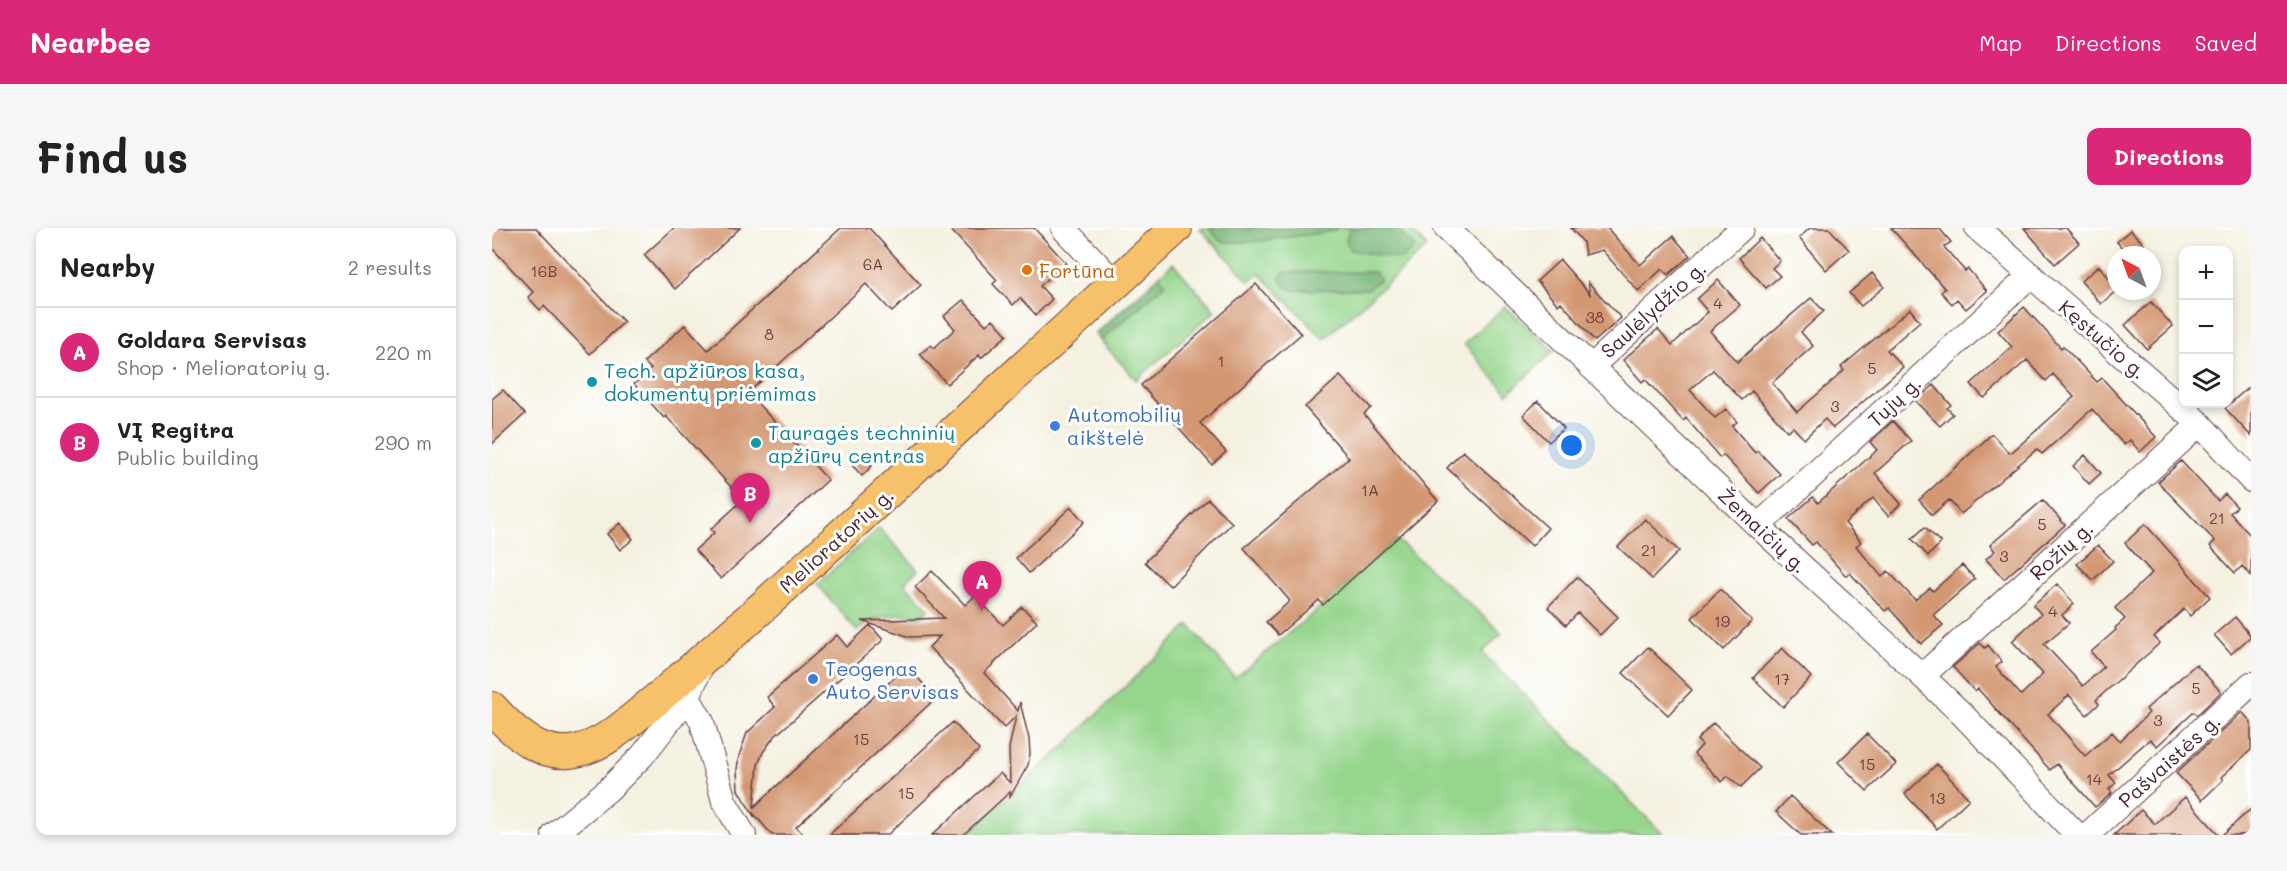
<!DOCTYPE html>
<meta charset="utf-8">
<style>
:root{--surface:#fff;--page:#f6f6f6;--text:#222;--muted:#767676;--line:#e0e0e0;--accent:#db2777}
body{margin:0;font-family:Mali,sans-serif;background:var(--page);color:var(--text)}
.controls{position:absolute;right:18px;top:18px;display:grid;overflow:hidden;border-radius:12px;box-shadow:0 3px 9px #0003}
.controls button{width:54px;height:54px;display:grid;place-items:center;padding:0;border:0;border-bottom:2px solid var(--line);background:var(--surface);color:var(--text);font:30px sans-serif}
.compass{position:absolute;left:1615px;top:18px;width:54px;height:54px;border-radius:50%;background:var(--surface);box-shadow:0 3px 9px #0003;rotate:319deg}
.you{position:absolute;left:1080px;top:218px;width:21px;height:21px;margin:-15px;border:4px solid #fff;border-radius:50%;background:#1a73e8;box-shadow:0 0 0 9px #1a73e833}
.badge{display:grid;place-items:center;width:39px;height:39px;border-radius:50%;background:var(--accent);color:#fff;font-size:20px;font-weight:700}
.pin{position:absolute;translate:-50% -50px;filter:drop-shadow(0 2px 3px #0008)}
.pin::after{content:'';position:absolute;top:32px;width:21px;height:18px;background:inherit;clip-path:polygon(0 0,100% 0,50% 100%)}
.list{margin:0;padding:0;list-style:none}
h2{display:flex;justify-content:space-between;align-items:center;height:78px;margin:0;padding:0 24px;font-size:26px}
h2 small{font-size:20px;font-weight:400;color:var(--muted)}
.list li{display:grid;grid-template-columns:39px 1fr auto;gap:18px;align-items:center;box-sizing:border-box;height:90px;padding:0 24px;border-top:2px solid var(--line)}
.list b{display:block;font-size:22px;white-space:nowrap}
.list p{margin:0;font-size:20px;white-space:nowrap;color:var(--muted)}
.list em{font-size:20px;font-style:normal;color:var(--muted)}
.icon{flex:none;width:33px;height:33px;fill:none;stroke:currentColor;stroke-width:2;stroke-linecap:round;stroke-linejoin:round}
.map{position:relative;flex:none;width:1759px;height:607px;overflow:hidden;border-radius:12px}
header{display:flex;align-items:center;gap:36px;box-sizing:border-box;height:84px;padding:0 30px;background:var(--accent);color:#fff}
header strong{font-size:28px}
nav{display:flex;gap:33px;margin-inline-start:auto;font-size:21px}
.intro{display:flex;align-items:center;justify-content:space-between;box-sizing:border-box;height:144px;padding:0 36px}
h1{margin:0;font-size:42px}
.button{padding:15px 27px;border-radius:12px;background:var(--accent);color:#fff;font-size:21px;font-weight:700}
main{display:flex;gap:36px;padding:0 36px}
aside{flex:1;background:var(--surface);border-radius:12px;box-shadow:0 3px 9px #0003}
.map>svg:first-child{display:block}
</style>
<header>
<strong>Nearbee</strong>
<nav><a>Map</a><a>Directions</a><a>Saved</a></nav>
</header>
<div class="intro"><h1>Find us</h1><a class="button">Directions</a></div>
<main>
<aside>
<h2>Nearby<small>2 results</small></h2>
<ul class="list">
<li><span class="badge">A</span><div><b>Goldara Servisas</b><p>Shop · Melioratorių g.</p></div><em>220 m</em></li>
<li><span class="badge">B</span><div><b>VĮ Regitra</b><p>Public building</p></div><em>290 m</em></li>
</ul>
</aside>
<div class="map">
<svg width="1759" height="607" viewBox="0 0 1759 607">
<rect width="100%" height="100%" fill="#fff"/>
<filter id="ink" filterUnits="userSpaceOnUse"><feTurbulence type="fractalNoise" baseFrequency=".0167" numOctaves="2"/><feDisplacementMap in="SourceGraphic" scale="12" xChannelSelector="R" yChannelSelector="G"/><feConvolveMatrix kernelMatrix="1 2 1 2 8 2 1 2 1" color-interpolation-filters="sRGB"/></filter>
<filter id="wash" filterUnits="userSpaceOnUse"><feTurbulence type="fractalNoise" baseFrequency=".008" numOctaves="4" result="noise"/><feDisplacementMap in="SourceGraphic" scale="24" xChannelSelector="R" yChannelSelector="G"/><feGaussianBlur stdDeviation="1.35" result="paint"/><feColorMatrix in="noise" values="0 0 0 0 0 0 0 0 0 0 0 0 0 0 0 0 0 1.4 0 .05"/><feComposite in="paint" operator="in"/></filter>
<g filter="url(#wash)">
<rect width="100%" height="100%" fill="#f5f1e1"/>
<path fill="#95d58c" stroke="#707a5c" stroke-width="1.5" d="M710,0H917L935,19L832,111L767,45L757,53L708,1Z
M681,35L723,83L644,152L609,113L673,56L667,48Z
M1013,78L1062,123L1016,166L972,116Z
M387,300L426,342L412,355L437,381L428,389C406,384 381,388 365,403L325,356Z
M904,311L1010,405L990,425L1172,607H474L569,521L697,397L743,450L831,377Z"/>
<path fill="#78b678" stroke="#616a52" stroke-width="1.5" d="M720,0H845L842,3L760,14H729L718,2Z
M858,0H904L923,19L909,31L858,22L854,12Z
M792,44H883L888,51L876,61L799,62L791,56L788,50Z
M667,48L674,55L609,113L603,106Z"/>
<g id="blocks">
<path fill="#d39772" d="M0,0H44L132,94L98,126L52,78L48,82L36,69L41,64L0,20Z
M182,0H248L183,61L152,27Z
M349,0H377L429,57L400,84L374,56L256,165L336,252L229,351L203,322L222,305L219,301L251,272L174,188L172,190L142,156L159,141L152,134L193,97L216,122Z
M457,0H542L574,35L548,58L560,71L544,87L528,70L521,77L501,56L505,52Z
M1079,0H1115L1148,37L1181,8L1198,28L1176,47L1170,41L1146,63L1110,22L1093,27L1091,14Z
M1318,0H1337L1357,22L1334,42L1307,10Z
M1399,0H1447L1459,14L1452,19L1473,43L1476,41L1495,63L1474,81L1465,71L1460,76L1449,64L1453,61Z
M1532,0H1574L1587,15L1563,36Z
M1638,2L1652,16L1641,27H1637L1625,14Z
M1268,10L1288,33L1280,40L1288,48L1274,60L1247,30Z
M1068,32L1098,66L1096,54L1129,90L1103,113L1069,74L1066,77L1045,53Z
M1607,38L1624,58V63L1609,76L1589,53Z
M1380,45L1392,59L1369,78L1357,65Z
M1226,52L1248,77L1218,103L1245,134L1319,70L1332,83L1309,104L1321,118L1280,155L1305,184L1352,143L1349,139L1418,81L1428,93L1395,122L1411,139L1341,200L1333,191L1312,211L1301,199L1295,203L1260,163L1250,172L1221,142L1198,162L1223,190L1234,181L1245,194L1240,198L1263,225L1266,223L1288,246L1267,265L1231,227L1228,230L1194,190L1191,193L1153,151L1150,154L1131,132L1166,101L1180,117L1216,84L1205,71Z
M764,56L809,106L708,195L734,224L720,237L649,157Z
M471,72L494,97L501,91L515,107L489,130L487,127L455,156L428,126L439,117L442,120L463,101L452,88Z
M1659,74L1681,98L1655,121L1633,97Z
M1532,79L1569,120L1571,118L1605,154L1610,150L1664,209L1648,224L1638,212L1632,217L1600,181L1550,226L1545,221L1469,286L1457,272L1440,287L1427,272L1500,206L1517,225L1520,224L1582,169L1561,146L1554,153L1535,132L1492,170L1479,156L1520,119L1506,103Z
M848,148L879,180L872,186L946,273L831,377L827,372L786,407L774,394L798,373L752,320L857,230L813,179Z
M1442,157L1459,177L1455,180L1461,186L1448,198L1423,173Z
M1759,157V208L1733,180Z
M11,162L33,186L0,216V171Z
M1046,173L1072,200L1057,214L1031,187Z
M1401,193L1419,213L1383,245L1409,276L1396,288L1381,270L1353,295L1369,314L1364,318L1390,349L1396,343L1423,372L1438,360L1441,363L1470,337L1483,351L1441,387L1451,397L1429,416L1397,380L1393,383L1358,345L1354,348L1324,314L1320,317L1296,291L1321,269L1326,275L1385,222L1378,214Z
M971,223L1056,300L1040,318L955,240Z
M371,227L380,238L370,248L360,237Z
M1593,227L1609,245L1597,256L1581,238Z
M1689,233L1726,273L1733,266L1745,279L1738,285L1759,308V348L1750,338L1743,345L1718,318L1723,313L1666,254Z
M716,271L740,295L678,358L653,334Z
M1551,272L1573,297L1512,351L1494,331L1503,323L1498,317Z
M579,279L592,294L537,345L524,330Z
M1153,291L1187,323L1160,351L1126,319Z
M128,295L141,311L128,322L115,306Z
M1653,296L1718,369L1698,388L1692,381L1662,409L1668,415L1604,472L1607,476L1595,487L1577,467L1556,486L1593,528L1620,504L1628,513L1657,485L1654,481L1704,436L1729,464L1705,487L1702,484L1665,518L1658,511L1617,547L1624,555L1617,561L1620,565L1603,579L1565,536L1558,542L1486,461L1483,464L1461,439L1488,415L1493,420L1496,417L1510,434L1504,439L1529,467L1551,446L1520,413L1549,386L1541,377L1565,356L1582,376L1570,387L1577,395L1552,416L1591,458L1612,439L1599,424L1624,402L1623,400L1633,391L1623,380L1660,345L1633,315Z
M1433,299L1449,315L1436,328L1420,311Z
M1606,317L1621,333L1601,352L1585,336Z
M440,343L473,377L483,368L511,397L530,379L545,394L492,445L526,483L528,474L537,511L538,526L536,537L518,569V564L471,607H440L508,545L518,555L517,520L524,488L512,500L437,419L448,408L418,409L370,393L452,390L423,359Z
M1085,349L1126,389L1108,407L1086,385L1074,397L1056,379Z
M1228,361L1260,393L1232,422L1200,390Z
M1743,389L1759,408L1739,426L1722,407Z
M378,397L391,412L282,509L271,524L266,537L262,579L415,438L444,470L304,599L312,607H280L262,586V588L246,562L245,541L247,528L255,505L283,479L275,469L345,407L355,419Z
M1156,419L1200,462L1176,487L1131,445Z
M1290,420L1319,449L1291,479L1261,450Z
M1750,484L1759,494V522L1729,549L1731,552L1710,572L1684,545Z
M461,494L487,522L395,607H337Z
M1221,495L1268,540L1249,559L1236,548L1230,554L1202,526L1210,517L1205,512Z
M1375,506L1404,536L1375,563L1346,534Z
M1445,536L1477,571L1445,601L1413,566Z
M1298,568L1340,607H1309L1284,584Z
M1693,569L1727,607H1622L1649,582L1663,596Z
M1759,581V607H1730Z"/>
</g>
</g>
<g filter="url(#ink)">
<use href="#blocks" fill-opacity="0" stroke="#643e46" stroke-width="1.5"/>
<g fill="none" stroke-linecap="round" stroke-linejoin="round">
<g stroke="#643e46" stroke-width="26">
<path id="minor" d="M571,0L624,56
M954,0L1266,298L1430,448L1470,486L1585,607
M1485,0L1708,196L1759,252
M1099,139L1250,0
M1266,298L1539,47
M1430,448L1708,196
M196,469L210,494L232,573L252,607
M62,607L117,561L150,528L196,469L211,434
M1595,607L1759,456"/>
</g>
<g stroke="#643e46" stroke-width="34">
<path id="major" d="M0,480C23,506 51,532 88,522C115,515 139,492 160,475C196,445 231,414 266,383C406,256 545,128 684,0"/>
</g>
<use href="#minor" stroke="#fff" stroke-width="24"/>
<use href="#major" stroke="#f7c06b" stroke-width="32"/>
</g>
</g>
<circle fill="#e8710a" stroke="#fff" stroke-width="2" cx="535" cy="42" r="6"/>
<g fill="#0f9aa8" stroke="#fff" stroke-width="2">
<circle cx="100" cy="154" r="6"/>
<circle cx="264" cy="215" r="6"/>
</g>
<g fill="#3f7fe0" stroke="#fff" stroke-width="2">
<circle cx="563" cy="198" r="6"/>
<circle cx="321" cy="451" r="6"/>
</g>
<g text-anchor="middle" dominant-baseline="central" stroke-width="6" stroke-linejoin="round" paint-order="stroke">
<g font-size="16" fill="#6c3d3d">
<text x="381" y="35">6A</text>
<text x="52" y="42">16B</text>
<text x="1226" y="74">4</text>
<text x="1103" y="88">38</text>
<text x="277" y="105">8</text>
<text x="729" y="132">1</text>
<text x="1380" y="139">5</text>
<text x="1343" y="177">3</text>
<text x="878" y="261">1A</text>
<text x="1725" y="289">21</text>
<text x="1550" y="295">5</text>
<text x="1157" y="321">21</text>
<text x="1512" y="327">3</text>
<text x="1561" y="382">4</text>
<text x="1230" y="392">19</text>
<text x="1290" y="450">17</text>
<text x="1704" y="459">5</text>
<text x="1666" y="491">3</text>
<text x="369" y="510">15</text>
<text x="1375" y="535">15</text>
<text x="1602" y="550">14</text>
<text x="414" y="564">15</text>
<text x="1445" y="569">13</text>
</g>
<g font-size="20" fill="#c56008" stroke="#fff" text-anchor="start">
<text x="547" y="42">Fortūna</text>
</g>
<g font-size="20" fill="#4a1f2b" stroke="#fff">
<text transform="translate(1161 81) rotate(-42)">Saulėlydžio g.</text>
<text transform="translate(1611 111) rotate(41)">Kęstučio g.</text>
<text transform="translate(1402 173) rotate(-43)">Tujų g.</text>
<text transform="translate(1271 302) rotate(43)">Žemaičių g.</text>
<text transform="translate(344 312) rotate(-42)">Melioratorių g.</text>
<text transform="translate(1569 322) rotate(-42)">Rožių g.</text>
<text transform="translate(1677 532) rotate(-42)">Pašvaistės g.</text>
</g>
<g font-size="20" fill="#0d838f" stroke="#fff" text-anchor="start">
<text x="112" y="142">Tech. apžiūros kasa,<tspan x="112" dy="23">dokumentų priėmimas</tspan></text>
<text x="276" y="204">Tauragės techninių<tspan x="276" dy="23">apžiūrų centras</tspan></text>
</g>
<g font-size="20" fill="#366cbe" stroke="#fff" text-anchor="start">
<text x="575" y="186">Automobilių<tspan x="575" dy="23">aikštelė</tspan></text>
<text x="333" y="440">Teogenas<tspan x="333" dy="23">Auto Servisas</tspan></text>
</g>
</g>
</svg>
<div class="controls">
<button>+</button>
<button>−</button>
<button><svg class="icon" aria-label="layers" viewBox="0 0 24 24"><path d="M12 4l9 5-9 5-9-5zM3 14l9 5 9-5"/></svg></button>
</div>
<svg class="compass" viewBox="-18 -18 36 36"><path d="M0-13l5 13h-10z" fill="#e53935"/><path d="M0 13l5-13h-10z" fill="#767676"/></svg>
<div class="you"></div>
<div class="pin badge" style="left:490px;top:383px">A</div>
<div class="pin badge" style="left:258px;top:295px">B</div>
</div>
</main>
